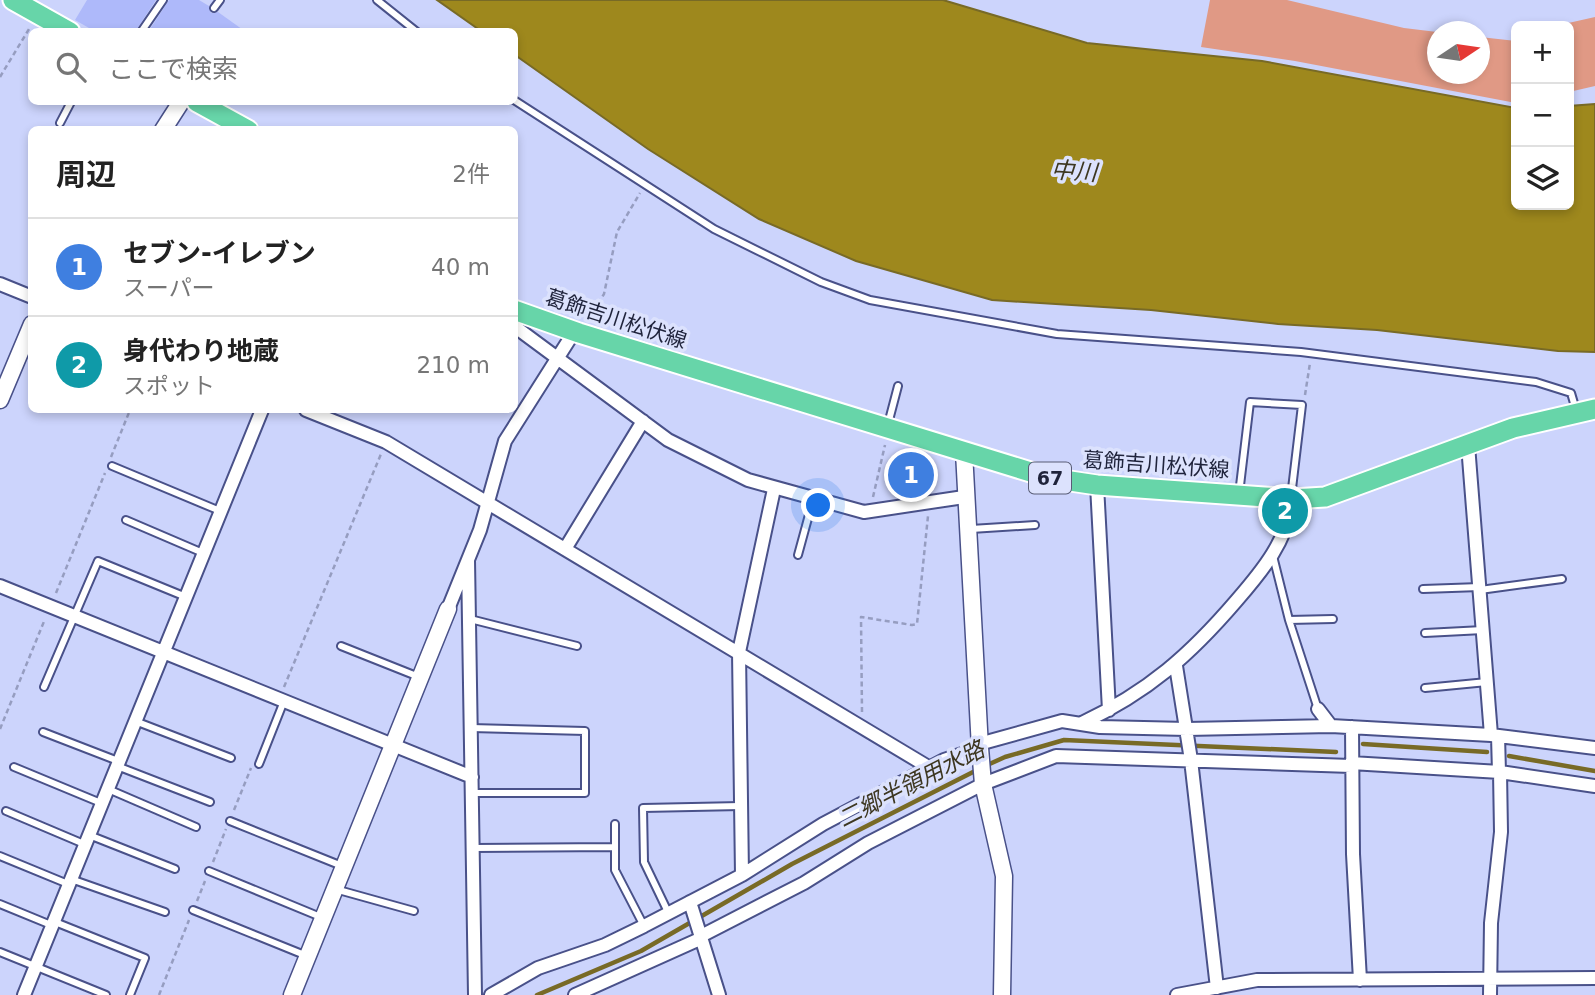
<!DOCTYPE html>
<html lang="ja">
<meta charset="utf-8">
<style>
:root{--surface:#fff;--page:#f2f2f2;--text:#222;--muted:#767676;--line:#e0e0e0;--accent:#8b771c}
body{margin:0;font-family:"DejaVu Sans","Noto Sans JP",sans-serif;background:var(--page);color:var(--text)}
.controls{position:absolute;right:21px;top:21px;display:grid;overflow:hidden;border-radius:10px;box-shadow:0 4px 10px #0003}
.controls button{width:63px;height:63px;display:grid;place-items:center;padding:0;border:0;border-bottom:2px solid var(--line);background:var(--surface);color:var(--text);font:35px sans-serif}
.compass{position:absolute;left:1427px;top:21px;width:63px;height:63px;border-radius:50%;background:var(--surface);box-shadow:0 4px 10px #0003;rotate:77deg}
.you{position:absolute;left:819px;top:506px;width:24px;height:24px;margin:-18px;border:5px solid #fff;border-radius:50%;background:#1a73e8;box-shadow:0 0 0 10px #1a73e833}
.badge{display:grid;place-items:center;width:46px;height:46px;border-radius:50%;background:var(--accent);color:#fff;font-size:23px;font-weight:700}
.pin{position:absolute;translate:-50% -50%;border:4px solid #fff;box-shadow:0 2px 7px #0006}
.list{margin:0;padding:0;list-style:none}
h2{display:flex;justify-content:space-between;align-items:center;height:91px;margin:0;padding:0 28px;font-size:30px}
h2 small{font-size:23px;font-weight:400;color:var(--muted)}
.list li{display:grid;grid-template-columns:46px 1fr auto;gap:21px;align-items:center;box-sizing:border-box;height:98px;padding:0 28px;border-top:2px solid var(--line)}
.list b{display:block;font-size:26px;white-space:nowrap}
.list p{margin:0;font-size:23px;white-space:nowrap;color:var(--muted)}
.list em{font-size:23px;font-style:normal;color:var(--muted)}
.icon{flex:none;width:38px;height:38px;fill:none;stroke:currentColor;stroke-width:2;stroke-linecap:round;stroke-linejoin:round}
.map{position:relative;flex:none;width:1595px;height:995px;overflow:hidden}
.search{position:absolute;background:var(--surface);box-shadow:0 4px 10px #0003;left:28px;top:28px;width:490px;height:77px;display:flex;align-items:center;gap:18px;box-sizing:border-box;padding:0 24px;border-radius:10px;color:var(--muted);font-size:26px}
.panel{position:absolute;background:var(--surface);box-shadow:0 4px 10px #0003;left:28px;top:126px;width:490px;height:287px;border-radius:10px}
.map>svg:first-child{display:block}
</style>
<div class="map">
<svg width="1595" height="995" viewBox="0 0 1595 995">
<rect width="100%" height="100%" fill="#ccd4fc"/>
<path fill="#e09985" d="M1210,0H1287L1404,28L1437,32L1438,74H1480V37L1516,41V103L1295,61L1201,47Z
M1595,17V86L1569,92V26H1555Z"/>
<path fill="#9e881d" stroke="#786a26" stroke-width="2" d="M437,0H943L1087,43L1262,61L1516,108V205H1569V106L1595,104V352L1558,351L1377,330L1278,324L1151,310L992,300L856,261L759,219L648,149L515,55L514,32L481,31Z"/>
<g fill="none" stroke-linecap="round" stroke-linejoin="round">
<path stroke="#786a26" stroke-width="4.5" d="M1363,744L1487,752
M1509,756L1595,771
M985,766L1005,757L1064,740L1336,752
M537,995L641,951L792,864L977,770"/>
</g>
<path fill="#aeb9fa" d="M87,0H156L135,32H96L75,20Z
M169,0H199L209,6L211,13L218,12L246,32H148Z"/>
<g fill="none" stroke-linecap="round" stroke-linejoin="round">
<g stroke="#495189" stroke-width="10">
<path id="service" d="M377,0L417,32
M214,8L220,0
M141,32L163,0
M514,100L714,229L821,282L870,300L1057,334L1301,352L1536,382L1571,393L1576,410
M60,123L71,102
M888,424L898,386
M112,466L220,511
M1239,494L1250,402L1302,405L1291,497
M126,520L203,553
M971,529L1035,525
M798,555L813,500
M1273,556L1289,620L1318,709
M1423,589L1480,587
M1480,590L1562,579
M470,619L577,646
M1289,620L1333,619
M1425,633L1483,630
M341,646L419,677
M44,687L98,561L186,597
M1425,688L1487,682
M135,721L231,758
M471,728L585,731V793H472
M43,732L118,761
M259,764L284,701
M117,766L210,802
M14,767L101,803
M108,789L196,827
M6,811L84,844
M230,821L342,866
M615,824V847
M89,835L175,869
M473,848L615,847V870L644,926
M0,856L68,884
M209,871L323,918
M71,879L165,912
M335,889L414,911
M0,904L51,925
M193,910L307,956
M668,912L644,862L643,808L741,806
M55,922L145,958L130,995
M0,952L106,995"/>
</g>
<g stroke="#495189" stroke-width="16">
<path id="minor" d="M0,284L32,297
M514,326L668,440L748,480L864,512L964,497
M306,410L386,442L930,768
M1468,445L1491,735
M1097,485L1109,710
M565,549L643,421
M468,560L475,995
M0,586L472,777
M448,609L480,530L505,441L574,332
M1176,666L1191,760L1217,988
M1318,709L1331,726L1491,735L1595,748
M1082,723C1148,692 1190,655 1237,600C1263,570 1287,541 1293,499
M1352,727L1353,854L1360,980
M1498,736L1499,772
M979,744L1062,721L1100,727L1187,729L1331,726
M1351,763L1500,772L1595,786
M742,875L739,652L774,489
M690,902L719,995
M701,936L804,883L868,843L983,784L1056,756L1351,766
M24,995L262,410
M491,995L538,968L605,945L644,926L742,875L823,824L944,760L980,748
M575,995L702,938
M1177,995L1257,980L1595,978
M1490,995L1491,923L1501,832L1500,772"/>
</g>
<g stroke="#495189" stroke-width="19">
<path id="tertiary" d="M163,130L181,102
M0,400L32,324
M964,452L980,748L983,784L1004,876L1002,995
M292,995L448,609"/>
</g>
<g stroke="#fff" stroke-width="23">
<path id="primary" d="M13,0L70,32
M197,102L248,130
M514,310L579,333L1050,478L1097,485L1293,499L1325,497L1513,428L1595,409"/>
</g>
<path stroke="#969dc0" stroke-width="2.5" stroke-dasharray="5 3.5" stroke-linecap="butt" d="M0,77L29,29
M589,318L604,294L617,232L640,193
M1305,395L1310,363
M111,457L130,410
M873,497L885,445
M56,593L105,473
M284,687L381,454
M862,712L861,617L912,625L917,624L928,516
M0,729L45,619
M234,810L251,768
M213,862L226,829
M197,901L205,881
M159,995L189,920"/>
<use href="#service" stroke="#fff" stroke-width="6"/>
<use href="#minor" stroke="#fff" stroke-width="12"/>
<use href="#tertiary" stroke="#fff" stroke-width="16"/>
<use href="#primary" stroke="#67d5a9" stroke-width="19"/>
</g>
<g text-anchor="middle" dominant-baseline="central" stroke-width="7" stroke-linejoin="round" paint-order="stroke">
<rect fill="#dce2fd" stroke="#585c75" stroke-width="2" x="1029" y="462.5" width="42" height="31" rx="5"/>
<g font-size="19" font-weight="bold" fill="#1f233b">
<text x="1050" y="478">67</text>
</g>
<g font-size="21" fill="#1f233b" stroke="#dce2fd">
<text transform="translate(616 319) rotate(18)">葛飾吉川松伏線</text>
<text transform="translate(1156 465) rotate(4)">葛飾吉川松伏線</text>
</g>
<g font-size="23" font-style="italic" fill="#3d3721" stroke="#dce2fd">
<text transform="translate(1074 171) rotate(4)">中川</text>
<text transform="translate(911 784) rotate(-27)">二郷半領用水路</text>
</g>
</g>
</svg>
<div class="controls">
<button>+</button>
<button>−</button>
<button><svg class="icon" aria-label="layers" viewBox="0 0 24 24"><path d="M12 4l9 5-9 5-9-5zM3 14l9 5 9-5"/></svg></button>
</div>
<svg class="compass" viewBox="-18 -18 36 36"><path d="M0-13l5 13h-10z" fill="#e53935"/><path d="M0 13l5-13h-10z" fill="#767676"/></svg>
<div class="you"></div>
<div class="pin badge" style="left:911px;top:475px;background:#3f7fe0">1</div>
<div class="pin badge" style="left:1285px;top:511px;background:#0f9aa8">2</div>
<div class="search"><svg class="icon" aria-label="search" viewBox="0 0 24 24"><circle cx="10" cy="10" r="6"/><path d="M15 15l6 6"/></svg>ここで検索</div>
<section class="panel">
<h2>周辺<small>2件</small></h2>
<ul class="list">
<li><span class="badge" style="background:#3f7fe0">1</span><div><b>セブン-イレブン</b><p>スーパー</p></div><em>40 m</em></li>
<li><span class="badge" style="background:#0f9aa8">2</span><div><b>身代わり地蔵</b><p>スポット</p></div><em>210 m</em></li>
</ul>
</section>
</div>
